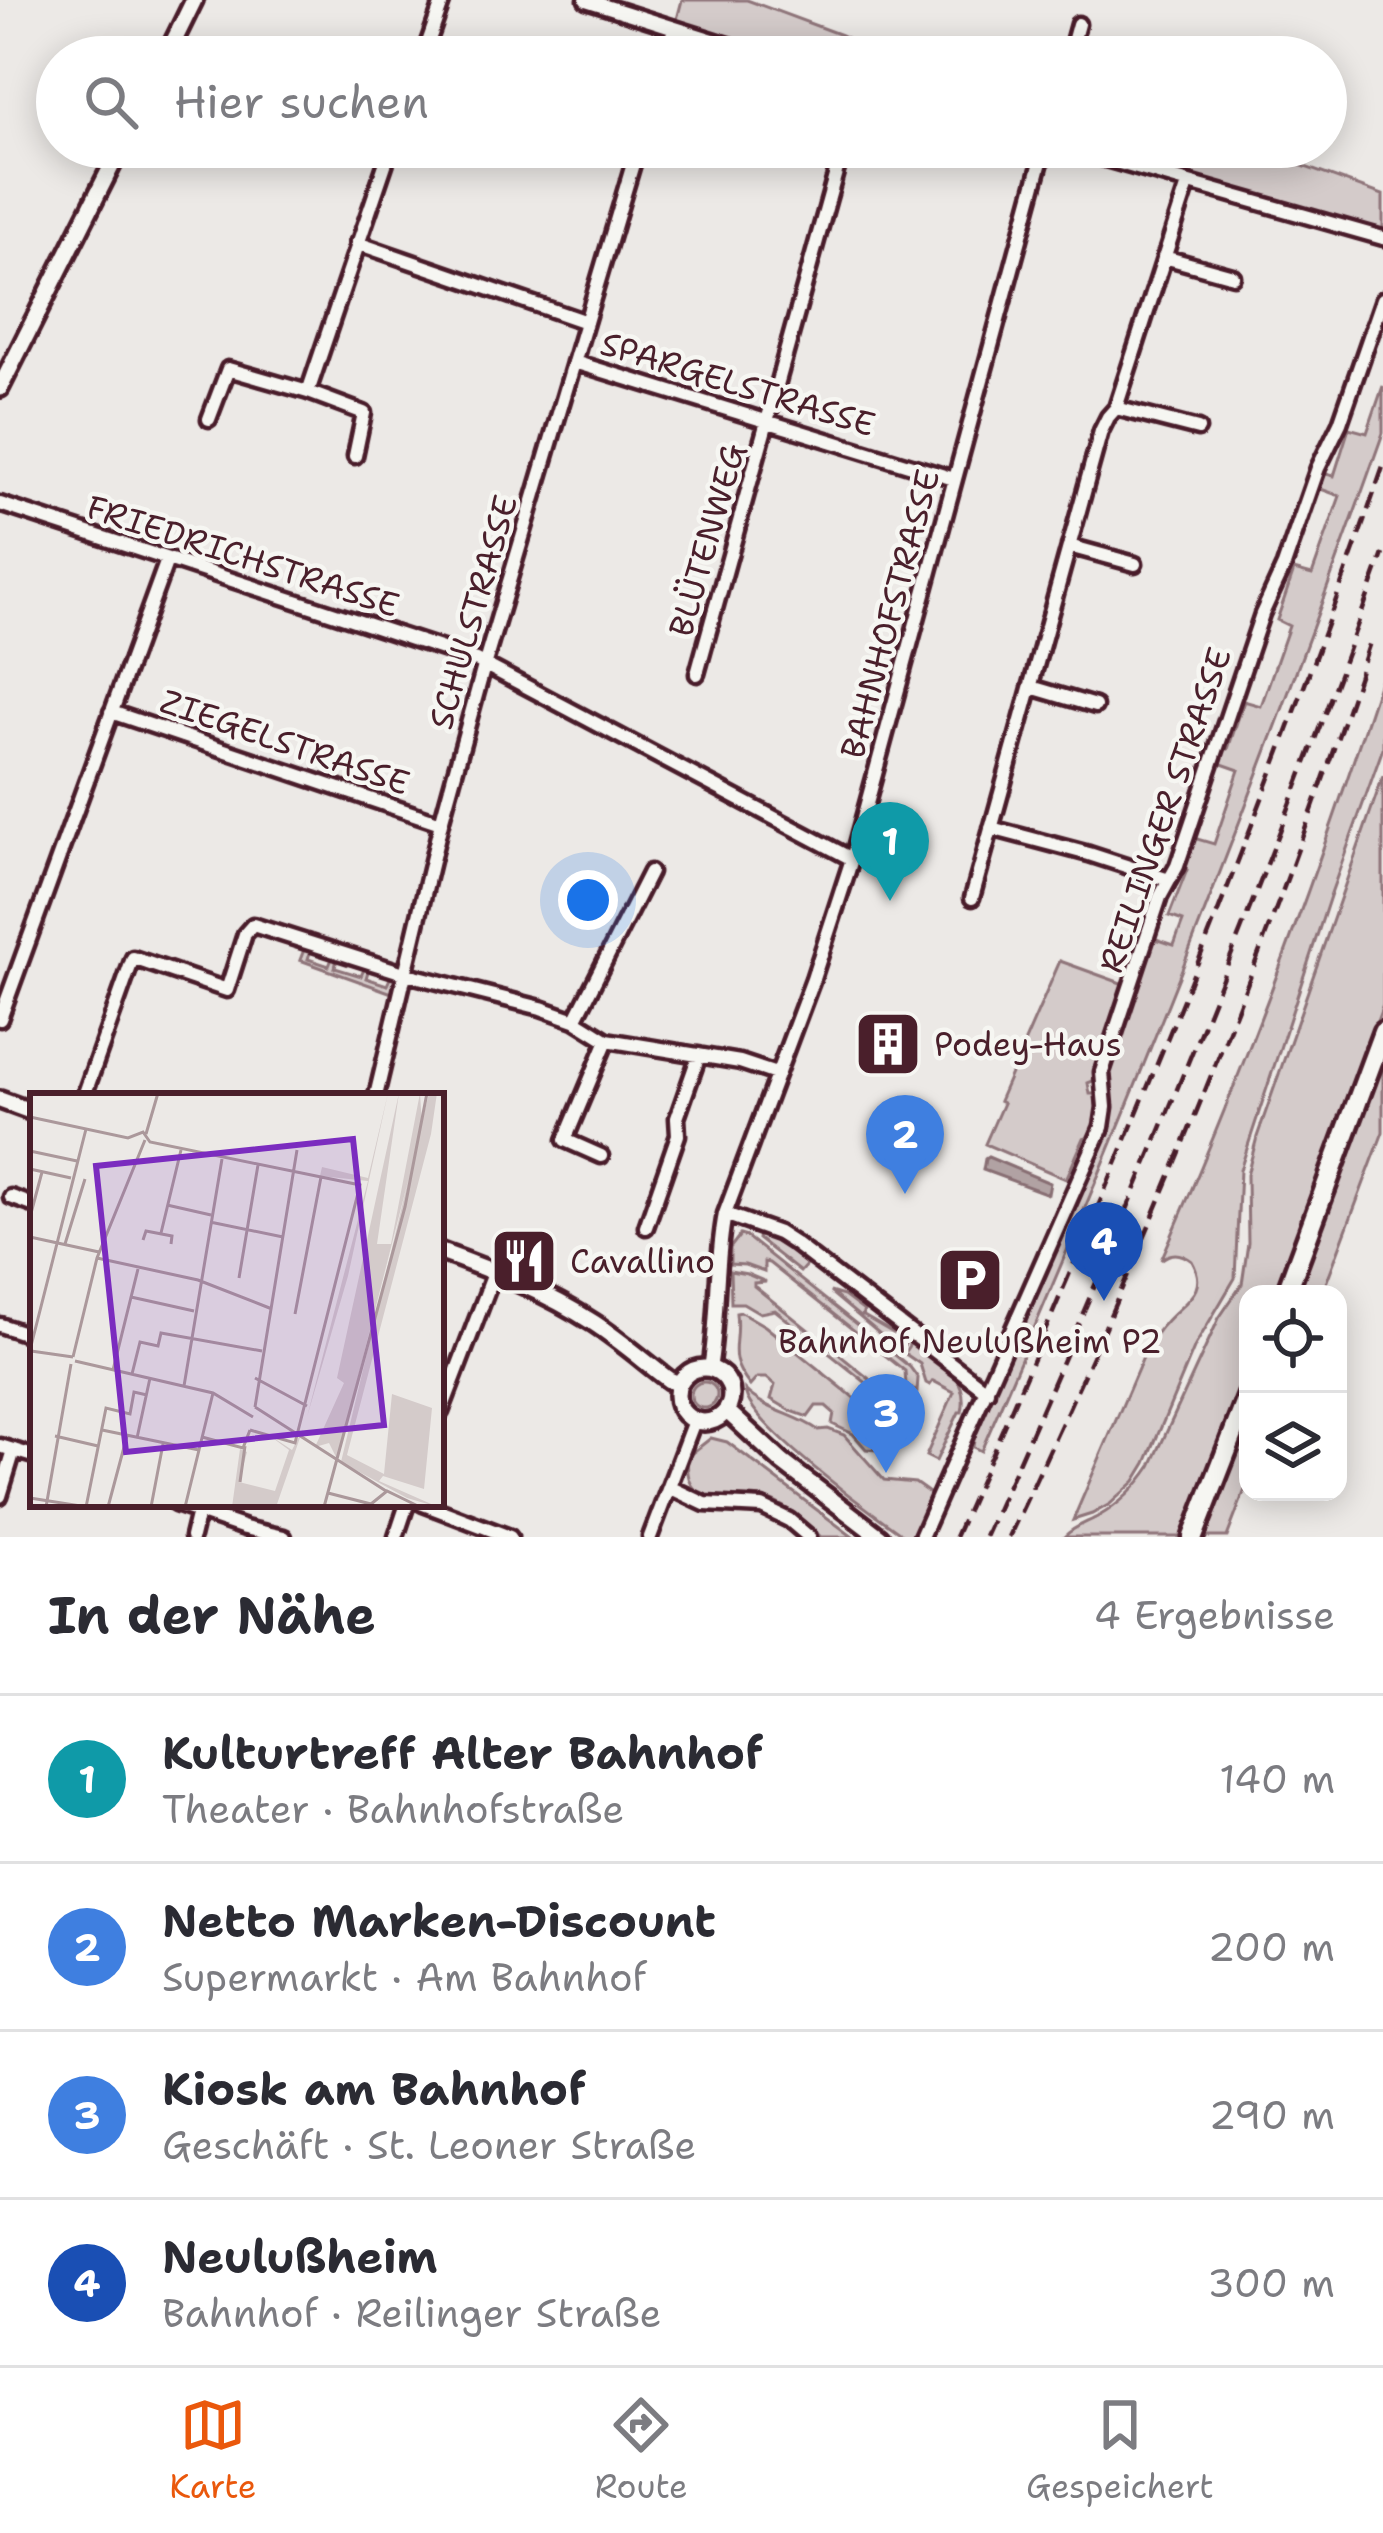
<!DOCTYPE html>
<html lang="de">
<meta charset="utf-8">
<style>
:root{--surface:#fff;--page:#f2f2f3;--text:#2b2b33;--muted:#7c7c81;--line:#e1e1e2;--accent:#ea580c}
body{margin:0;font-family:"Shantell Sans",sans-serif;background:var(--page);color:var(--text)}
.controls{position:absolute;right:36px;bottom:36px;display:grid;overflow:hidden;border-radius:24px;box-shadow:0 6px 30px #0003}
.controls button{width:108px;height:108px;display:grid;place-items:center;padding:0;border:0;border-bottom:3px solid var(--line);background:var(--surface);color:var(--text);font:60px sans-serif}
.you{position:absolute;left:588px;top:900px;width:42px;height:42px;margin:-30px;border:9px solid #fff;border-radius:50%;background:#1a73e8;box-shadow:0 0 0 18px #1a73e833}
.badge{display:grid;place-items:center;width:78px;height:78px;border-radius:50%;background:var(--accent);color:#fff;font-size:39px;font-weight:700}
.pin{position:absolute;translate:-50% -99px;filter:drop-shadow(0 3px 6px #0008)}
.pin::after{content:'';position:absolute;top:63px;width:42px;height:36px;background:inherit;clip-path:polygon(0 0,100% 0,50% 100%)}
.list{margin:0;padding:0;list-style:none}
h2{display:flex;justify-content:space-between;align-items:center;height:156px;margin:0;padding:0 48px;font-size:51px}
h2 small{font-size:39px;font-weight:400;color:var(--muted)}
.list li{display:grid;grid-template-columns:78px 1fr auto;gap:36px;align-items:center;box-sizing:border-box;height:168px;padding:0 48px;border-top:3px solid var(--line)}
.list b{display:block;font-size:45px;white-space:nowrap}
.list p{margin:0;font-size:39px;white-space:nowrap;color:var(--muted)}
.list em{font-size:39px;font-style:normal;color:var(--muted)}
.icon{flex:none;width:66px;height:66px;fill:none;stroke:currentColor;stroke-width:2;stroke-linecap:round;stroke-linejoin:round}
.map{position:relative;flex:none;width:1383px;height:1537px;overflow:hidden}
.search{position:absolute;background:var(--surface);box-shadow:0 6px 30px #0003;left:36px;right:36px;top:36px;height:132px;display:flex;align-items:center;gap:30px;box-sizing:border-box;padding:0 42px;border-radius:66px;color:var(--muted);font-size:45px}
.sheet{height:828px;background:var(--surface)}
nav{display:flex;justify-content:space-around;align-items:center;box-sizing:border-box;height:168px;border-top:3px solid var(--line);background:var(--surface);font-size:33px;color:var(--muted)}
nav a{display:grid;justify-items:center;gap:6px}
nav .on{color:var(--accent)}
.map>svg:first-child{display:block}
</style>
<div class="map">
<svg width="1383" height="1537" viewBox="0 0 1383 1537">
<rect width="100%" height="100%" fill="#ece9e6"/>
<filter id="ink" filterUnits="userSpaceOnUse"><feTurbulence type="fractalNoise" baseFrequency=".00833" numOctaves="2"/><feDisplacementMap in="SourceGraphic" scale="24" xChannelSelector="R" yChannelSelector="G"/><feConvolveMatrix kernelMatrix="1 2 1 2 8 2 1 2 1" color-interpolation-filters="sRGB"/></filter>
<g filter="url(#ink)">
<path fill="#d4cbca" stroke="#8f757a" stroke-width="3" d="M682,0H747L841,35L884,57H790L676,23Z
M1192,147H1250L1383,195V232L1182,175Z
M1383,386V433C1261,777 1128,1116 981,1451L973,1447L975,1433L1101,1144L1108,1124L1110,1065L1153,938L1174,945L1183,921L1169,916L1187,870L1183,868L1194,838L1214,844L1239,770L1219,763L1223,748L1228,749L1244,701L1261,706L1289,626L1277,620L1294,570L1312,575L1340,496L1318,488L1322,473L1334,476L1349,428L1367,433Z
M1383,672V748L1330,896L1240,1170L1235,1278L1195,1346L1146,1463L1135,1481L1110,1504L1092,1514L1073,1520L1147,1348C1152,1341 1157,1331 1164,1324C1182,1302 1210,1293 1192,1261C1182,1253 1171,1251 1161,1260C1246,1068 1318,871 1383,672Z
M1383,776V1005L1276,1294H1248V1371L1182,1537H1064C1074,1526 1087,1523 1099,1516C1122,1503 1137,1487 1151,1466L1219,1318L1242,1284L1248,1243L1247,1175L1257,1137Z
M305,947L311,949L308,959L329,966L333,956L337,958L335,968L361,976L365,967L369,968L366,978L387,985L391,976L395,980L392,993L300,960Z
M1060,961L1121,983L1122,987L1095,1067L1093,1081L1088,1083L1090,1094H1095L1097,1112L1088,1139L1084,1138L1066,1179L985,1144L1003,1103L999,1101Z
M1383,1058V1132L1322,1294H1297Z
M759,1234L785,1246L808,1263L800,1272L758,1239Z
M740,1235L747,1237L910,1367L918,1378L917,1392L906,1385L905,1371L769,1263L764,1262V1272L745,1265L730,1264V1248Z
M730,1271L747,1274L766,1282L754,1283V1286L878,1386L893,1384L898,1391L892,1407L886,1411L876,1405L884,1403V1397L775,1310L760,1313L743,1303H731Z
M830,1292L844,1296L864,1311L862,1315L907,1341L900,1351Z
M741,1312L765,1326L868,1409L870,1412L862,1428L864,1439L878,1444L887,1441L889,1445L877,1450L866,1449L853,1434L832,1424L834,1413L826,1406H816L808,1417L791,1411L771,1399L775,1385L767,1378H757L750,1386C725,1354 740,1347 736,1313Z
M912,1341C938,1361 970,1374 962,1412H959L936,1461L926,1456L954,1392L933,1381L930,1385L926,1383L920,1364L904,1353Z
M691 1395a13 13 0 1 1 26 0a13 13 0 1 1-26 0Z
M745,1390C766,1411 796,1414 818,1430L828,1429L844,1435L884,1480L915,1483L932,1495L914,1537H906C874,1514 748,1425 745,1390Z
M1248,1421V1482L1227,1537H1203Z
M711,1438L727,1442L853,1537H821C804,1522 788,1505 765,1499C731,1490 682,1515 688,1456Z"/>
<path fill="#b1a2a3" stroke="#886e73" stroke-width="3" d="M988,1157L1050,1183L1048,1194L983,1170L985,1159Z"/>
<g fill="none" stroke-linecap="round" stroke-linejoin="round">
<g stroke="#4a1f2b" stroke-width="21">
<path id="minor" d="M586,0L767,57
M423,57L443,0
M665,57L674,29
M1069,57L1078,24
M1063,147L1383,238
M357,243L586,322
M1164,257L1233,276
M574,362L954,479
M308,392L391,147
M1116,408L1198,429
M209,419L228,369L308,392L364,413L355,456
M0,504L476,660L852,859
M1069,546L1135,564
M697,674L843,147
M1031,687L1095,706
M111,712L441,823
M991,828L1089,854L1169,880
M972,898L1101,431L1108,417L1116,408L1188,184
M0,1019L167,560
M575,1020L650,872
M84,1096L133,958L227,990L245,934L253,925L407,974L541,1008L575,1020L607,1040L740,1062L776,1074
M376,1096L441,823L484,666L638,147
M601,1156L565,1140L607,1040
M11,1197L33,1205
M725,1214L778,1233L795,1244L987,1391
M646,1227L678,1135L677,1118L699,1055
M0,1325L33,1336
M710,1369C719,1317 715,1265 725,1214L813,979L852,859L1045,147
M441,1412L495,1271
M0,1446L33,1456
M669,1487L705,1504L762,1507L789,1520L809,1537
M0,1496L14,1450
M175,1504L245,1528L284,1537
M423,1504L510,1537
M192,1537L198,1512
M396,1537L407,1504
M650,1537L694,1421
M921,1537L1102,1127L1105,1107L1102,1072L1160,897L1177,866L1262,614L1284,566L1318,468L1340,423L1383,299"/>
</g>
<g stroke="#4a1f2b" stroke-width="24">
<path id="tertiary" d="M166,57L194,0
M0,388L121,147
M0,1100L33,1112
M441,1252C494,1271 546,1292 594,1323C620,1340 644,1361 669,1380L679,1384
M677 1395a27 27 0 1 1 54 0a27 27 0 1 1-54 0Z
M727,1411L782,1462L880,1537"/>
</g>
<g stroke="#4a1f2b" stroke-width="27">
<path id="primary" d="M1286,1294L1383,1032
M1193,1537L1248,1396"/>
</g>
<use href="#minor" stroke="#f6f6f2" stroke-width="12"/>
<use href="#tertiary" stroke="#f6f6f2" stroke-width="15"/>
<use href="#primary" stroke="#f6f6f2" stroke-width="18"/>
<path stroke="#4a1f2b" stroke-width="4.5" stroke-dasharray="18 9" stroke-linecap="butt" d="M955,1537C1111,1186 1257,830 1383,467
M985,1537C1129,1214 1264,887 1383,554
M1009,1537C1148,1243 1270,945 1372,636"/>
</g>
</g>
<defs>
<g id="building-square" transform="scale(3.45)"><rect x="-9" y="-9" width="18" height="18" rx="4" fill="#4a1f2b" stroke="#f6f6f2"/><path d="M-4-6H4V6H1V3H-1V6H-4ZM-2.5-4.3h1.7v1.8h-1.7ZM.8-4.3h1.7v1.8H.8ZM-2.5-1h1.7V.8h-1.7ZM.8-1h1.7V.8H.8Z" fill="#fff"/></g>
<g id="restaurant-square" transform="scale(3.45)"><rect x="-9" y="-9" width="18" height="18" rx="4" fill="#4a1f2b" stroke="#f6f6f2"/><path d="M-5-6h1v4h1v-4h1v4h1v-4h1v5L-1.5 .5V6h-2V.5L-5-1ZM5-6V6H3V1.5H1.5Q1.5-4 5-6Z" fill="#fff"/></g>
<g id="parking-square" transform="scale(3.45)"><rect x="-9" y="-9" width="18" height="18" rx="4" fill="#4a1f2b" stroke="#f6f6f2"/><path d="M-3.5-5.5H1a3.5 3.5 0 0 1 0 7H-1V5.5H-3.5ZM-1-3.4V-.6H.8a1.4 1.4 0 0 0 0-2.8Z" fill="#fff"/></g>
</defs>
<g fill-rule="evenodd">
<use href="#building-square" x="888" y="1044"/>
<use href="#restaurant-square" x="524" y="1261"/>
<use href="#parking-square" x="970" y="1280"/>
</g>
<g text-anchor="middle" dominant-baseline="central" stroke-width="9" stroke-linejoin="round" paint-order="stroke">
<g font-size="33" fill="#4a1f2b" stroke="#f6f6f2">
<text transform="translate(738 384) rotate(17)">SPARGELSTRASSE</text>
<text transform="translate(707 540) rotate(-74)">BLÜTENWEG</text>
<text transform="translate(243 556) rotate(18)">FRIEDRICHSTRASSE</text>
<text transform="translate(473 612) rotate(-74)">SCHULSTRASSE</text>
<text transform="translate(890 614) rotate(-75)">BAHNHOFSTRASSE</text>
<text transform="translate(285 742) rotate(19)">ZIEGELSTRASSE</text>
<text transform="translate(1165 810) rotate(-71)">REILINGER STRASSE</text>
</g>
<g font-size="33" fill="#4a1f2b" stroke="#f6f6f2" text-anchor="start">
<text x="934" y="1044">Podey-Haus</text>
<text x="570" y="1261">Cavallino</text>
<text x="970" y="1341" text-anchor="middle">Bahnhof Neulußheim P2</text>
</g>
</g>
<g transform="translate(30 1093)">
<rect width="414" height="414" fill="#ece9e6"/>
<path d="M358,0L318,183L277,324L338,88L290,83L292,74L338,85ZM369,0L347,151H361L390,0L392,33L307,366L299,350L285,354L314,290L307,285ZM399,0H407L401,41L317,362L354,381L362,301L402,315L394,396L353,383L349,388L408,414L377,405L311,369ZM273,336L246,414H202L210,356L217,359L209,389L245,398L259,357L236,340L262,357Z" fill="#d4cbca"/>
<path fill="none" stroke="#ab989b" stroke-width="3" d="M0,24L98,45L113,39L120,49L330,92L265,350L220,337M116,41L128,0M0,58L47,68M0,76L41,85M137,112L181,122M0,124L12,79M180,129L253,144M131,140L151,57M0,144L69,159M113,147L116,138L142,143L141,151M35,151L55,86M67,165L168,187L242,216M209,185L228,72M101,204L164,218M265,221L291,84M0,257L56,36M1,258L43,264M43,264L67,165L115,47M45,268L183,300L223,324M83,277L108,176M102,281L110,249L128,253L131,240L232,258M225,285L277,313M154,293L192,66M225,314L267,57M225,314L356,398M72,337L169,357M25,343L68,353M172,344L213,355L220,337M107,345L120,285M210,389L215,353M298,400L341,411L357,398L390,414M0,405L57,414M16,414L41,271M56,414L76,315L100,321L104,299L117,302M78,414L97,343M121,414L133,351M155,414L183,300M294,414L375,114L397,0"/>
<path fill="#7b2cbf" fill-opacity="0.15" stroke="#7b2cbf" stroke-width="6" d="M323,46L354,332L96,359L66,73Z"/>
<rect width="414" height="414" fill="none" stroke="#4a1f2b" stroke-width="6"/>
</g>
</svg>
<div class="controls">
<button><svg class="icon" aria-label="locate" viewBox="0 0 24 24"><circle cx="12" cy="12" r="6"/><path d="M12 2v4M12 18v4M2 12h4M18 12h4"/></svg></button>
<button><svg class="icon" aria-label="layers" viewBox="0 0 24 24"><path d="M12 4l9 5-9 5-9-5zM3 14l9 5 9-5"/></svg></button>
</div>
<div class="you"></div>
<div class="pin badge" style="left:890px;top:901px;background:#0f9aa8">1</div>
<div class="pin badge" style="left:905px;top:1194px;background:#3f7fe0">2</div>
<div class="pin badge" style="left:886px;top:1473px;background:#3f7fe0">3</div>
<div class="pin badge" style="left:1104px;top:1301px;background:#1a4fb4">4</div>
<div class="search"><svg class="icon" aria-label="search" viewBox="0 0 24 24"><circle cx="10" cy="10" r="6"/><path d="M15 15l6 6"/></svg>Hier suchen</div>
</div>
<section class="sheet">
<h2>In der Nähe<small>4 Ergebnisse</small></h2>
<ul class="list">
<li><span class="badge" style="background:#0f9aa8">1</span><div><b>Kulturtreff Alter Bahnhof</b><p>Theater · Bahnhofstraße</p></div><em>140 m</em></li>
<li><span class="badge" style="background:#3f7fe0">2</span><div><b>Netto Marken-Discount</b><p>Supermarkt · Am Bahnhof</p></div><em>200 m</em></li>
<li><span class="badge" style="background:#3f7fe0">3</span><div><b>Kiosk am Bahnhof</b><p>Geschäft · St. Leoner Straße</p></div><em>290 m</em></li>
<li><span class="badge" style="background:#1a4fb4">4</span><div><b>Neulußheim</b><p>Bahnhof · Reilinger Straße</p></div><em>300 m</em></li>
</ul>
</section>
<nav>
<a class="on"><svg class="icon" aria-label="map" viewBox="0 0 24 24"><path d="M3 6l6-2 6 2 6-2v14l-6 2-6-2-6 2zM9 4v14M15 6v14"/></svg>Karte</a>
<a><svg class="icon" aria-label="directions" viewBox="0 0 24 24"><path d="M12 3l9 9-9 9-9-9zM9 14v-3h6M13 9l2 2-2 2"/></svg>Route</a>
<a><svg class="icon" aria-label="saved" viewBox="0 0 24 24"><path d="M7 4h10v16l-5-4-5 4z"/></svg>Gespeichert</a>
</nav>
